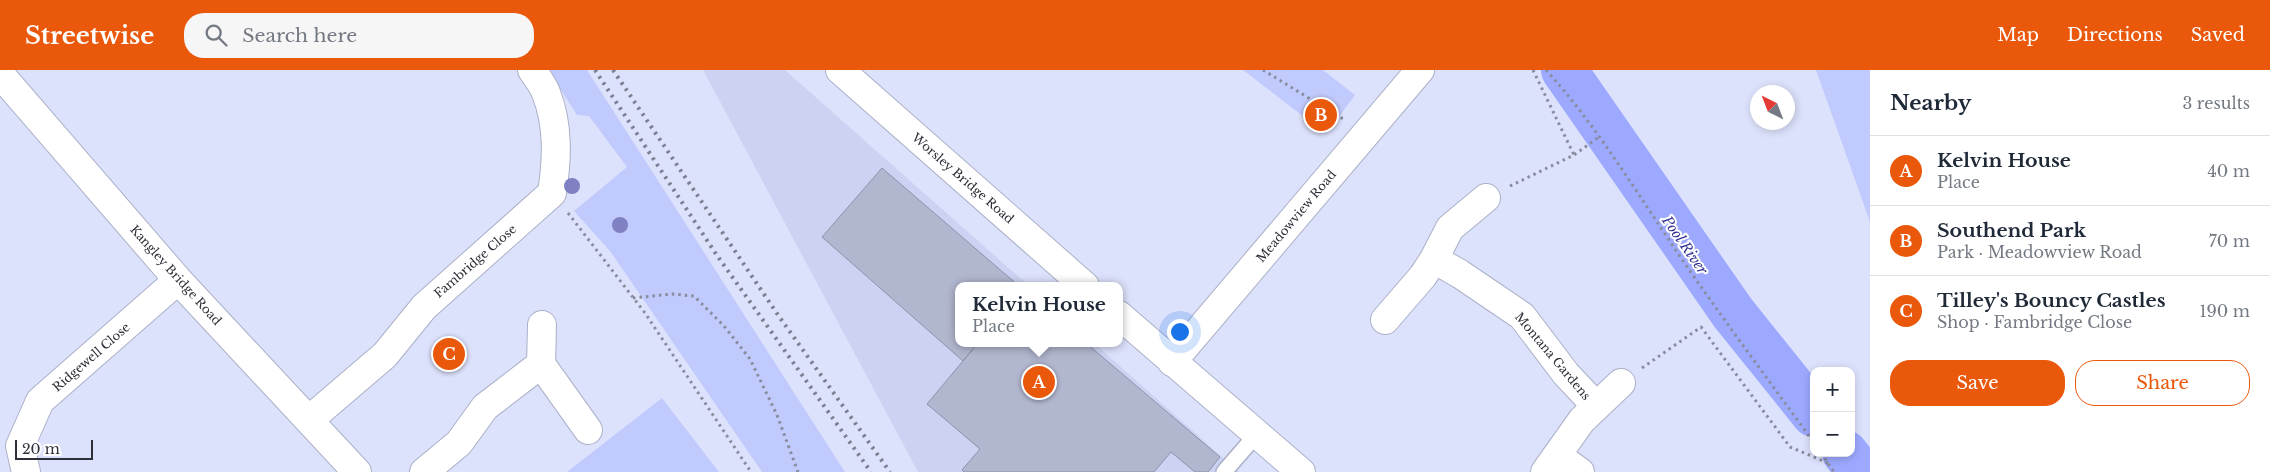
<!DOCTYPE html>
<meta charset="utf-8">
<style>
:root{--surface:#fff;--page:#f6f6f7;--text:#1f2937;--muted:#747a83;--line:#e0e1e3;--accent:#ea580c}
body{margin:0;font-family:"Libre Baskerville",serif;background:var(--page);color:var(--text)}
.controls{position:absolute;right:15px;bottom:15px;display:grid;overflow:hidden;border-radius:10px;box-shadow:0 2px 8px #0003}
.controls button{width:45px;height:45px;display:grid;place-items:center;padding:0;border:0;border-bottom:1px solid var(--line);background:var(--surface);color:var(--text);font:25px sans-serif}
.compass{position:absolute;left:1750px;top:15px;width:45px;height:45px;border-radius:50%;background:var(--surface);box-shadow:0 2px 8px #0003;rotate:318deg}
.scale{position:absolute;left:15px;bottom:12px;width:78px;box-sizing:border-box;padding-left:5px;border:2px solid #2d2f39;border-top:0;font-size:14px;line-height:18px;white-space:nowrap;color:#2d2f39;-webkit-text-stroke:4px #fff;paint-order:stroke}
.you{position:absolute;left:1179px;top:261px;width:18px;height:18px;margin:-12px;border:4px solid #fff;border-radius:50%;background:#1a73e8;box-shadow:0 0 0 8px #1a73e833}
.badge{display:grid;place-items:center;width:32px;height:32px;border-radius:50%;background:var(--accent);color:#fff;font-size:16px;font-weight:700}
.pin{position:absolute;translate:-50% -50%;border:2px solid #fff;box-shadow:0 1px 5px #0006}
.popup{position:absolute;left:955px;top:212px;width:168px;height:65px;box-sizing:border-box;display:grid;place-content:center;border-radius:10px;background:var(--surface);filter:drop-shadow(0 1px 4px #0005);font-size:16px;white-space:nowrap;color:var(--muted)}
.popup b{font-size:19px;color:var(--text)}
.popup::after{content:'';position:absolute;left:50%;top:100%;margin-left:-10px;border:10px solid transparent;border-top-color:var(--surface)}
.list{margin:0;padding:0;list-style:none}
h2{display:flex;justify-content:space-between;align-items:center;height:65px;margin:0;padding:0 20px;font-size:21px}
h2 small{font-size:16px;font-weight:400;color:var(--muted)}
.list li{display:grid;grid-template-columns:32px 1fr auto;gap:15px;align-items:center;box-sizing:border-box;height:70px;padding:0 20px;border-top:1px solid var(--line)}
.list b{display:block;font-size:19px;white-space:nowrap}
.list p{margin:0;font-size:16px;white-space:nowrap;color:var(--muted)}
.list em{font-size:16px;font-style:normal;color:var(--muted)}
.actions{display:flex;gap:10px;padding:15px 20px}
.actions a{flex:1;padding:11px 0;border:1px solid var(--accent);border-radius:20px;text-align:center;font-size:18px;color:var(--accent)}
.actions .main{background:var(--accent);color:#fff}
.icon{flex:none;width:28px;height:28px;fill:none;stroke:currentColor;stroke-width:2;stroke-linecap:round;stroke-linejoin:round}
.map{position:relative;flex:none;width:1870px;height:402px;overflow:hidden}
header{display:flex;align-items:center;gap:30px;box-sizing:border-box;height:70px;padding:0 25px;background:var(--accent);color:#fff}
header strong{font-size:24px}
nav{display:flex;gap:28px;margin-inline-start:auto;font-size:18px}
.search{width:350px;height:45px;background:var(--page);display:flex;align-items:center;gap:12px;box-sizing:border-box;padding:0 18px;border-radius:20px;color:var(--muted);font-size:19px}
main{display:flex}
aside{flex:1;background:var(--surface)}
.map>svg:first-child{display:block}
</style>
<header>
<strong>Streetwise</strong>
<div class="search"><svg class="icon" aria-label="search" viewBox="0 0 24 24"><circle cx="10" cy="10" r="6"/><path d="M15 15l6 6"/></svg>Search here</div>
<nav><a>Map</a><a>Directions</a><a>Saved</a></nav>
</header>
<main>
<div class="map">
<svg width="1870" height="402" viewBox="0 0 1870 402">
<rect width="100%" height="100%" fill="#dde2fc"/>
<path fill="#ccd3f2" d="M703,0H785L1029,216H959V273H1094L1239,402H918Z"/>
<path fill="#c1cafc" d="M548,0H587L845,402H762L610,181L574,141L627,97L589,46L577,45Z
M1243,0H1323L1355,25L1326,64Z
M1816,0H1870V152Z
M662,328L719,402H567Z"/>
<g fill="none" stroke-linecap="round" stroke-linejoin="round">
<path stroke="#9ca9ff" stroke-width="46" d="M1564,0L1733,243L1814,344
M1845,383L1860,402"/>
</g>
<path fill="#b2b7d0" stroke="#8d92aa" d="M882,98L1019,216H959V273H978L963,291L822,167Z
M978,273H1086L1220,387L1208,402H1195L1171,382L1154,402H964L962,400L980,379L927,334Z"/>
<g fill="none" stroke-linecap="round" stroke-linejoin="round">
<g stroke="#abb0c8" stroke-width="18">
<path id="service" d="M1224,402L1257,364"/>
</g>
<g stroke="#abb0c8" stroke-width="30">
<path id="minor" d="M0,4L178,210L357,402
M1486,128L1450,158L1434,189L1460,204L1522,246L1566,304L1596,336
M1385,250L1423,206L1434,189
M542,255L541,294L588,360
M1172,292L1420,0
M309,350L385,285L424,237L552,123C557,90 559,56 546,23C543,15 537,7 532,0
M1558,386L1580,402
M26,402L20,376L40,331L178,210
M424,402L459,373L485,337L541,294
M1545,402L1582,350L1621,313"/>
</g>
<g stroke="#abb0c8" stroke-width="30">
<path id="tertiary" d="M840,0L1085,216
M1119,245L1301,402"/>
</g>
<path stroke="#888c9e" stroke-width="3" stroke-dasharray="2.5 4" stroke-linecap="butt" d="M1263,0L1343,49
M1533,0L1574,85
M1546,0C1596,55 1635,120 1677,182C1721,247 1768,309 1814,373
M1510,116L1574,85L1599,67
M568,143L645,243L751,402
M633,228L672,224L694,226L724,256L750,289L777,345L798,402
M1642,298L1701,257L1790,377L1828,393
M1821,383L1834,402"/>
<use href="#service" stroke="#fff" stroke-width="15"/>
<use href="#minor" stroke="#fff" stroke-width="28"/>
<use href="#tertiary" stroke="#fff" stroke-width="28"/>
<path stroke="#7b7f90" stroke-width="4" stroke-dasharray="2.5 5" stroke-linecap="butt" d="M595,0L716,184L871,402
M613,0L778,245L890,402"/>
</g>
<g fill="#7f81c2">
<circle cx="572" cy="116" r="8"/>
<circle cx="620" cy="155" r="8"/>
</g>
<g text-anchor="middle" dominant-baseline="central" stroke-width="4" stroke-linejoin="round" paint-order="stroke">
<g font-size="12" fill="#2d2f39" stroke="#fff">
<text transform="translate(963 108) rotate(41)">Worsley Bridge Road</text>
<text transform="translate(1296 146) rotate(-50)">Meadowview Road</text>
<text transform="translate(475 191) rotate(-41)">Fambridge Close</text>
<text transform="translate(176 205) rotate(48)">Kangley Bridge Road</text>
<text transform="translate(1553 286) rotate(50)">Montana Gardens</text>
<text transform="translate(91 287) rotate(-41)">Ridgewell Close</text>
</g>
<g font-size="14" font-style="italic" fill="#323192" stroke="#fff">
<text transform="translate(1685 175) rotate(55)">Pool River</text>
</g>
</g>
</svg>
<div class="controls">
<button>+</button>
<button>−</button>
</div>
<svg class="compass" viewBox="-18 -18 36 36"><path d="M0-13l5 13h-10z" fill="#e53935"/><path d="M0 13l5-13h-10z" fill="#747a83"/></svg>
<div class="scale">20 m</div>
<div class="you"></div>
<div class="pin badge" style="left:1039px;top:312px">A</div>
<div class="popup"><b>Kelvin House</b>Place</div>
<div class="pin badge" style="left:1321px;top:45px">B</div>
<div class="pin badge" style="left:449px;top:284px">C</div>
</div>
<aside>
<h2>Nearby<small>3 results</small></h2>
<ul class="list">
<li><span class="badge">A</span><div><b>Kelvin House</b><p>Place</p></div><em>40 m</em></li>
<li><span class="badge">B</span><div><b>Southend Park</b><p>Park · Meadowview Road</p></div><em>70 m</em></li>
<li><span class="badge">C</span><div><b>Tilley's Bouncy Castles</b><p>Shop · Fambridge Close</p></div><em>190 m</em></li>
</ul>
<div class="actions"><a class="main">Save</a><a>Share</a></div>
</aside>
</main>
